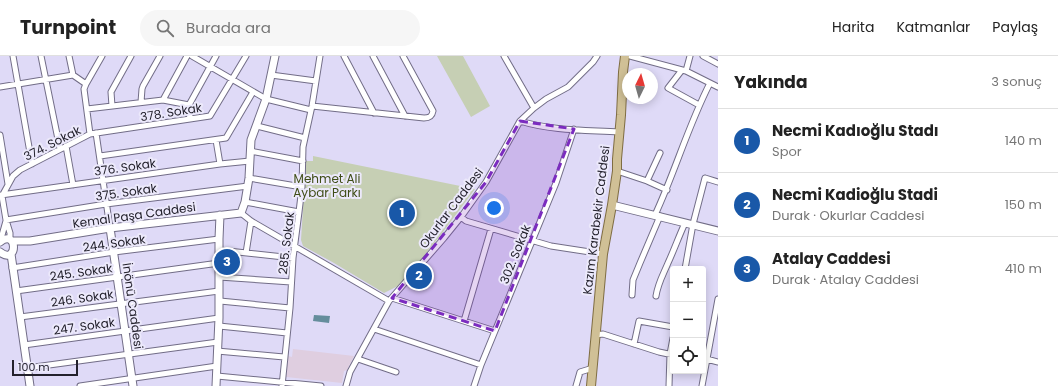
<!DOCTYPE html>
<html lang="tr">
<meta charset="utf-8">
<style>
:root{--surface:#fff;--page:#f6f6f6;--text:#222;--muted:#767676;--line:#e0e0e0;--accent:#1958a8}
body{margin:0;font-family:Poppins,sans-serif;background:var(--page);color:var(--text)}
.controls{position:absolute;right:12px;bottom:12px;display:grid;overflow:hidden;border-radius:4px;box-shadow:0 2px 10px #0003}
.controls button{width:36px;height:36px;display:grid;place-items:center;padding:0;border:0;border-bottom:1px solid var(--line);background:var(--surface);color:var(--text);font:20px sans-serif}
.compass{position:absolute;left:622px;top:12px;width:36px;height:36px;border-radius:50%;background:var(--surface);box-shadow:0 2px 10px #0003;rotate:5deg}
.scale{position:absolute;left:12px;bottom:10px;width:66px;box-sizing:border-box;padding-left:4px;border:2px solid #23212c;border-top:0;font-size:11px;line-height:14px;white-space:nowrap;color:#23212c;-webkit-text-stroke:3px #ece9fb;paint-order:stroke}
.you{position:absolute;left:494px;top:152px;width:14px;height:14px;margin:-10px;border:3px solid #fff;border-radius:50%;background:#1a73e8;box-shadow:0 0 0 6px #1a73e833}
.badge{display:grid;place-items:center;width:26px;height:26px;border-radius:50%;background:var(--accent);color:#fff;font-size:13px;font-weight:700}
.pin{position:absolute;translate:-50% -50%;border:2px solid #fff;box-shadow:0 1px 4px #0006}
.list{margin:0;padding:0;list-style:none}
h2{display:flex;justify-content:space-between;align-items:center;height:52px;margin:0;padding:0 16px;font-size:17px}
h2 small{font-size:13px;font-weight:400;color:var(--muted)}
.list li{display:grid;grid-template-columns:26px 1fr auto;gap:12px;align-items:center;box-sizing:border-box;height:64px;padding:0 16px;border-top:1px solid var(--line)}
.list b{display:block;font-size:15px;white-space:nowrap}
.list p{margin:0;font-size:13px;white-space:nowrap;color:var(--muted)}
.list em{font-size:13px;font-style:normal;color:var(--muted)}
.icon{flex:none;width:22px;height:22px;fill:none;stroke:currentColor;stroke-width:2;stroke-linecap:round;stroke-linejoin:round}
.map{position:relative;flex:none;width:718px;height:330px;overflow:hidden}
header{display:flex;align-items:center;gap:24px;box-sizing:border-box;height:56px;padding:0 20px;background:var(--surface);border-bottom:1px solid var(--line)}
header strong{font-size:19px}
nav{display:flex;gap:22px;margin-inline-start:auto;font-size:14px}
.search{width:280px;height:36px;background:var(--page);display:flex;align-items:center;gap:10px;box-sizing:border-box;padding:0 14px;border-radius:22px;color:var(--muted);font-size:15px}
main{display:flex}
aside{flex:1;background:var(--surface)}
.map>svg:first-child{display:block}
</style>
<header>
<strong>Turnpoint</strong>
<div class="search"><svg class="icon" aria-label="search" viewBox="0 0 24 24"><circle cx="10" cy="10" r="6"/><path d="M15 15l6 6"/></svg>Burada ara</div>
<nav><a>Harita</a><a>Katmanlar</a><a>Paylaş</a></nav>
</header>
<main>
<div class="map">
<svg width="718" height="330" viewBox="0 0 718 330">
<rect width="100%" height="100%" fill="#dfdaf7"/>
<path fill="#dfcee0" d="M293,293L354,300L347,314L344,315L342,327L286,321L288,300L292,301Z"/>
<path fill="#c6cfb4" d="M437,0H463L490,50L471,61Z
M313,100L475,133L440,180L400,229L384,237L334,207L303,190L301,184L306,105H313Z"/>
<path fill="#658d9c" d="M314,259L330,260L329,267L313,265Z"/>
<g fill="none" stroke-linecap="round" stroke-linejoin="round">
<g stroke="#726d87" stroke-width="7">
<path id="street" d="M13,0L32,108
M41,0L60,93
M69,0L73,19
M192,0L266,43L311,54
M344,0L374,57
M373,0L405,60
M504,0L534,52
M630,0L686,15L718,31
M703,0L718,8
M682,14L668,32L699,49
M686,15L690,0
M271,19L316,25
M0,31L73,19L86,28
M163,44L187,0
M141,46L142,33L143,30L160,0
M112,50L111,36L131,0
M312,50L424,62C429,62 432,61 433,55L403,0
M87,53L163,44L189,49
M190,63L189,49L216,0
M520,65C552,75 586,74 619,76
M257,70L305,82
M96,77L110,172
M90,78L84,33L86,28L102,0
M0,79L8,128
M216,84L220,108
M66,90L73,129
M250,95L303,105
M100,100L226,82L253,36
M617,115L647,125L667,134
M249,122L302,131
M647,125L660,97
M1,139L220,108L250,105
M245,146L299,156
M241,157L251,165L389,245
M655,159C675,116 688,70 710,27
M461,161L466,165L551,190L603,198
M6,164L106,148L248,130
M10,184V177L6,164L2,140L13,120L20,114L90,78L210,60L246,0
M0,186L6,165
M219,194L293,202
M246,197L251,165
M12,212L114,196L219,183
M685,213L693,168L705,122L718,126
M219,221L291,226
M16,235L219,207
M632,239L633,224L640,207L660,160
M656,240C658,227 663,219 668,207C674,194 679,180 685,167
M392,242L495,275
M220,245L290,252
M20,261L219,235
M464,265L491,173
M219,270L287,277
M374,273L481,309
M595,279L603,278L659,296L673,299
M634,288L639,265L673,271
M24,289L219,262
M217,295L284,301
M703,302L718,306
M358,303L396,316
M27,312L218,286
M217,320L321,330
M80,330L217,310
M282,330L290,252L293,202L299,156L302,131L303,91L312,50L320,0
M346,330L350,316L389,245L444,182L461,161L486,126L520,65L534,52L546,43L568,31L593,6L597,0
M474,330L481,309L556,127L574,73
M576,330L580,316L593,312
M669,330L670,298L673,282
M702,330L718,243"/>
</g>
<g stroke="#726d87" stroke-width="9">
<path id="secondary" d="M612,149L718,175
M110,172L133,330
M12,185H30L110,172L241,157L245,146L249,122L251,84L266,43L275,0
M0,186C18,172 18,210 0,196
M11,198L30,330
M216,330L219,262V183L220,159"/>
</g>
<g stroke="#7f6d43" stroke-width="10">
<path id="primary" d="M591,330L603,198L612,149L617,115V103L621,59L623,16L625,0"/>
</g>
<use href="#street" stroke="#fff" stroke-width="5"/>
<use href="#secondary" stroke="#fff" stroke-width="7"/>
<use href="#primary" stroke="#d0c096" stroke-width="8"/>
</g>
<path fill="#7b2cbf" fill-opacity="0.2" stroke="#7b2cbf" stroke-width="3" stroke-dasharray="8 5" stroke-linejoin="round" d="M520,65L574,73L495,275L392,242L486,126Z"/>
<g text-anchor="middle" dominant-baseline="central" stroke-width="4" stroke-linejoin="round" paint-order="stroke">
<g font-size="12" fill="#23212c" stroke="#ece9fb">
<text transform="translate(171 56) rotate(-9)">378. Sokak</text>
<text transform="translate(52 87) rotate(-27)">374. Sokak</text>
<text transform="translate(125 111) rotate(-8)">376. Sokak</text>
<text transform="translate(126 136) rotate(-8)">375. Sokak</text>
<text transform="translate(451 152) rotate(-53)">Okurlar Caddesi</text>
<text transform="translate(134 159) rotate(-8)">Kemal Paşa Caddesi</text>
<text transform="translate(596 164) rotate(-83)">Kazım Karabekir Caddesi</text>
<text transform="translate(114 187) rotate(-8)">244. Sokak</text>
<text transform="translate(286 187) rotate(-83)">285. Sokak</text>
<text transform="translate(515 198) rotate(-68)">302. Sokak</text>
<text transform="translate(81 216) rotate(-8)">245. Sokak</text>
<text transform="translate(82 242) rotate(-8)">246. Sokak</text>
<text transform="translate(133 250) rotate(82)">İnönü Caddesi</text>
<text transform="translate(84 270) rotate(-8)">247. Sokak</text>
</g>
<g font-size="12" fill="#404e17" stroke="#ece9fb">
<text x="327" y="122">Mehmet Ali<tspan x="327" dy="14">Aybar Parkı</tspan></text>
</g>
</g>
</svg>
<div class="controls">
<button>+</button>
<button>−</button>
<button><svg class="icon" aria-label="locate" viewBox="0 0 24 24"><circle cx="12" cy="12" r="6"/><path d="M12 2v4M12 18v4M2 12h4M18 12h4"/></svg></button>
</div>
<svg class="compass" viewBox="-18 -18 36 36"><path d="M0-13l5 13h-10z" fill="#e53935"/><path d="M0 13l5-13h-10z" fill="#767676"/></svg>
<div class="scale">100 m</div>
<div class="you"></div>
<div class="pin badge" style="left:402px;top:157px">1</div>
<div class="pin badge" style="left:419px;top:220px">2</div>
<div class="pin badge" style="left:227px;top:206px">3</div>
</div>
<aside>
<h2>Yakında<small>3 sonuç</small></h2>
<ul class="list">
<li><span class="badge">1</span><div><b>Necmi Kadıoğlu Stadı</b><p>Spor</p></div><em>140 m</em></li>
<li><span class="badge">2</span><div><b>Necmi Kadioğlu Stadi</b><p>Durak · Okurlar Caddesi</p></div><em>150 m</em></li>
<li><span class="badge">3</span><div><b>Atalay Caddesi</b><p>Durak · Atalay Caddesi</p></div><em>410 m</em></li>
</ul>
</aside>
</main>
